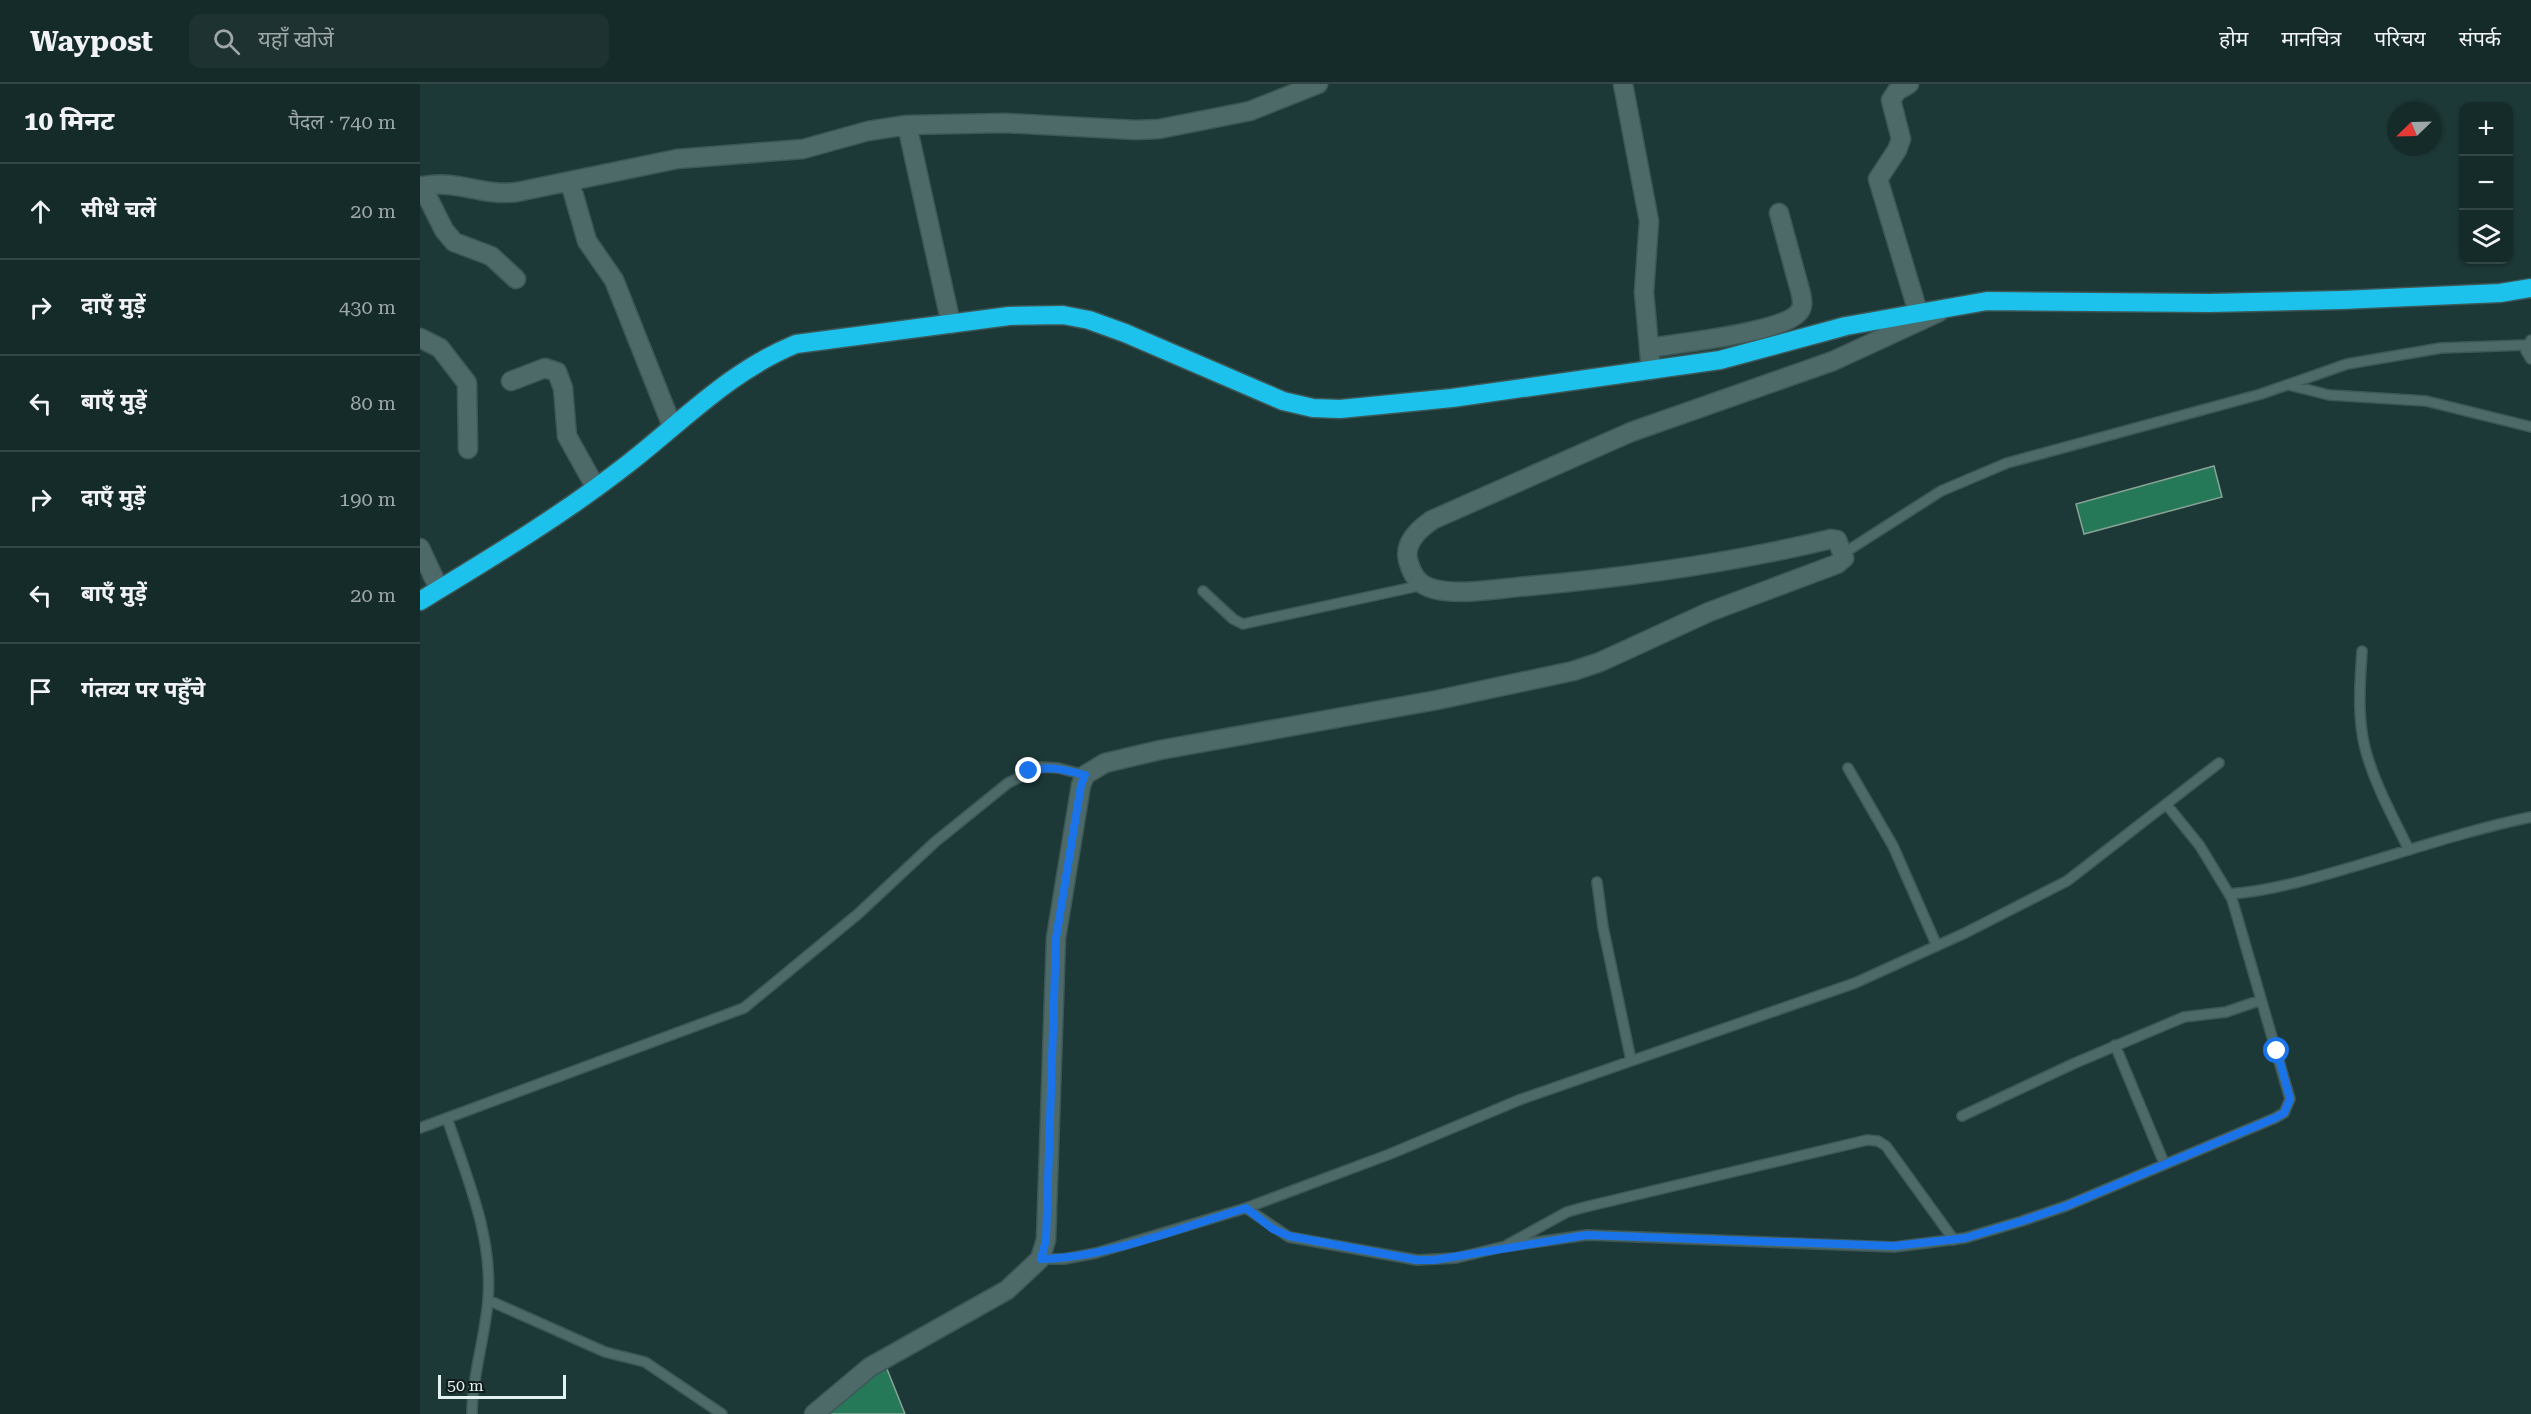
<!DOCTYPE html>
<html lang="hi">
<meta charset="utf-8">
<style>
:root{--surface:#152b29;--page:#1e3331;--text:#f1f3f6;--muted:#9da7a8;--line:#344746}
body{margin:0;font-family:"Roboto Serif","Noto Sans Devanagari",serif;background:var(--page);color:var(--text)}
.controls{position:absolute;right:18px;top:18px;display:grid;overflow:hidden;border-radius:12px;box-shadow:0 2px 4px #0004}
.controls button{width:54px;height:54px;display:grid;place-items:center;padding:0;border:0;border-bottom:2px solid var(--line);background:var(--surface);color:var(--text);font:30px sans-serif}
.compass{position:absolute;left:1967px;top:18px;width:54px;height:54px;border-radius:50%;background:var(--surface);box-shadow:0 2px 4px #0004;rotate:247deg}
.scale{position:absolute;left:18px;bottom:15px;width:128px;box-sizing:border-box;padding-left:6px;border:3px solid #e2f2f1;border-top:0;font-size:16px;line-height:21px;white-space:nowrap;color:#e2f2f1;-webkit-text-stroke:4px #111d1d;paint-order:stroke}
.stop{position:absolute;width:18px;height:18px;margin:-14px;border:4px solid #1a73e8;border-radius:50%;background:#fff}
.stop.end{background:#1a73e8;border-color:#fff;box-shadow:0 2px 6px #0008}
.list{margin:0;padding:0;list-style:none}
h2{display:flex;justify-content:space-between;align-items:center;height:78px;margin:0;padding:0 24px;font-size:26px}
h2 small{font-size:20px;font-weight:400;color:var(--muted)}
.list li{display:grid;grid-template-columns:39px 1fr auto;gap:18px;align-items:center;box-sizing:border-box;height:96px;padding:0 24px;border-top:2px solid var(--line)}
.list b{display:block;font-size:22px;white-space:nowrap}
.list em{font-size:20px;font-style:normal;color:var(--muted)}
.icon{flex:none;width:33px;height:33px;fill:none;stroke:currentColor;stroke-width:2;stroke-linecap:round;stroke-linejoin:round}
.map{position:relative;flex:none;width:2111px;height:1330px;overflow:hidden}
header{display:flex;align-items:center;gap:36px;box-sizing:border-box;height:84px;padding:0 30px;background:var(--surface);border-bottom:2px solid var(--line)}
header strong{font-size:28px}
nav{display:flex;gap:33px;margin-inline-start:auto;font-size:21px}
.search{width:420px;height:54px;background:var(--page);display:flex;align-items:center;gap:15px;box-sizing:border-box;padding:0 21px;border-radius:12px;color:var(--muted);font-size:22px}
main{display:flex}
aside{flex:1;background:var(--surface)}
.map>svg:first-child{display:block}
</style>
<header>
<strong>Waypost</strong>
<div class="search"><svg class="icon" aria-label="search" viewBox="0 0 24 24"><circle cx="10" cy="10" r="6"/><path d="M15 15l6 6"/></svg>यहाँ खोजें</div>
<nav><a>होम</a><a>मानचित्र</a><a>परिचय</a><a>संपर्क</a></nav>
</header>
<main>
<aside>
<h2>10 मिनट<small>पैदल · 740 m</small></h2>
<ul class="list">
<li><svg class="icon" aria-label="ahead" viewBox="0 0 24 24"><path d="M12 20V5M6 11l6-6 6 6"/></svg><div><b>सीधे चलें</b></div><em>20 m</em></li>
<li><svg class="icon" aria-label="right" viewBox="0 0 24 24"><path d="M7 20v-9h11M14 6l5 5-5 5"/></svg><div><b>दाएँ मुड़ें</b></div><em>430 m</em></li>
<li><svg class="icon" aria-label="left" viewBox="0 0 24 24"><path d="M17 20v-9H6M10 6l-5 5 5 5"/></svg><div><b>बाएँ मुड़ें</b></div><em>80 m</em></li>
<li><svg class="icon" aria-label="right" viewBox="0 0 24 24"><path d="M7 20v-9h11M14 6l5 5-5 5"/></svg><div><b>दाएँ मुड़ें</b></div><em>190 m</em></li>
<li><svg class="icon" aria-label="left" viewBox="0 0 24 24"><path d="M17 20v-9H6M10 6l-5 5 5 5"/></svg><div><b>बाएँ मुड़ें</b></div><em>20 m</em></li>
<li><svg class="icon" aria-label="arrive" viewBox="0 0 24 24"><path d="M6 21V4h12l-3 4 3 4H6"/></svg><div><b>गंतव्य पर पहुँचे</b></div></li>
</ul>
</aside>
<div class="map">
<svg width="2111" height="1330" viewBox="0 0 2111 1330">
<rect width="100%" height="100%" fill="#1c3937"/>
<path fill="#257958" stroke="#88a295" stroke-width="1.5" d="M1794,382L1802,413L1664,450L1656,420Z
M463,1275L485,1330H398Z"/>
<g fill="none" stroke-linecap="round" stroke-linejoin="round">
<g stroke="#3d5756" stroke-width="12">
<path id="lane" d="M2111,256L2106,267L2111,275
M1869,301L1909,311L2006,317L2111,343
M1424,469L1521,407L1587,379L1841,310L1927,280L2021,264L2106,261
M783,507L813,535L823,540L1003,501
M1942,567C1940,599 1937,632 1945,664C1954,699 1973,733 1989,766
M1428,684L1473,762L1517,862
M1177,798L1183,843L1211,976
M1809,810C1853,807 1897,793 1939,781C1996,764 2053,745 2111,733
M1695,961L1744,1079
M1542,1032L1655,979L1764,933L1806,928L1841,916
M27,1034C47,1094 73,1152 68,1216C65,1254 52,1292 52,1330
M0,1044L324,924L438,830L515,758L588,699L621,683L638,684L665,691
M826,1124L869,1153L997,1176L1036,1174L1082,1163L1167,1151L1474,1163L1545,1154L1602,1137L1646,1122L1855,1034L1864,1029L1870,1015L1812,815L1780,762L1746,720
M1087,1161L1147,1128L1165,1123L1447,1056L1458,1057L1466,1062L1534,1156
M620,1175H644L676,1169L826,1124L970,1070L1099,1016L1435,899L1545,849L1647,797L1799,679
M68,1216L185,1268L225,1278L302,1330"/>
</g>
<g stroke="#3d5756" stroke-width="21">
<path id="street" d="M1203,0L1229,137L1224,208L1231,286
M1489,0L1477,7L1471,16L1481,55L1477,66L1458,95L1498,228
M487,41L531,240
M150,98L167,157L194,196L252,342
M2,102L24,146L34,158L71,172L96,195
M0,103C35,94 62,113 97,108L257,75L383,65L448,47L487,41L585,39L716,46L739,45L830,27L898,0
M0,254L20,264L47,299L48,365
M1229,264C1258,259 1363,249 1379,228C1384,222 1382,216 1381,210L1359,129
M91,297L125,284L137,288L143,304L147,352L176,404
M0,464L19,505
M394,1330L450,1283L587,1206L620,1175L626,1156L636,854L661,701L665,691L685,679L740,666L1017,616L1153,587L1180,578L1289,528L1417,480L1424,474L1417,456L1411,455C1311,479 1211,493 1109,502C1082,504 1039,512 1014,505C998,501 992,491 988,476C984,459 999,445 1012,436L1211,348L1413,277L1519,228"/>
</g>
<g stroke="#3d5756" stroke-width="21">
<path id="highway" d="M0,517C71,474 144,430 209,379C264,336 310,287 376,260L589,232L643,231L669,236L705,249L863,317L893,324L920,325L1032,314L1300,276L1426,242L1567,217L1789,219L1922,216L2080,209L2111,204"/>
</g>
<use href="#lane" stroke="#4d6a69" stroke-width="9"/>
<use href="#street" stroke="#4d6a69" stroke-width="18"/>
<use href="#highway" stroke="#1cc2eb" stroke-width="18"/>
</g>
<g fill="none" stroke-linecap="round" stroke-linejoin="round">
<path stroke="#1a73e8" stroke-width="8" d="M609,687C629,681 645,686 665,691L661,701L636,854L626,1156L621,1175C686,1174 763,1143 826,1124L853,1145L869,1152L997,1176H1014L1167,1151L1474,1162L1545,1154L1602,1137L1646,1122L1855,1034L1864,1029L1870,1015L1857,967"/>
</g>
</svg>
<div class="controls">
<button>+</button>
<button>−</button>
<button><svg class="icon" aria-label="layers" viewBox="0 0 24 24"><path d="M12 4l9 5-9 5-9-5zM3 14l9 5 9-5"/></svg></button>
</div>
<svg class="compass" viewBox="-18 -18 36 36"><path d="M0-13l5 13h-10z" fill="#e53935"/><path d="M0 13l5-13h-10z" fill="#9da7a8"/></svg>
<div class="scale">50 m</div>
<div class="stop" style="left:1857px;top:967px"></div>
<div class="stop end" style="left:609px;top:687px"></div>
</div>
</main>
